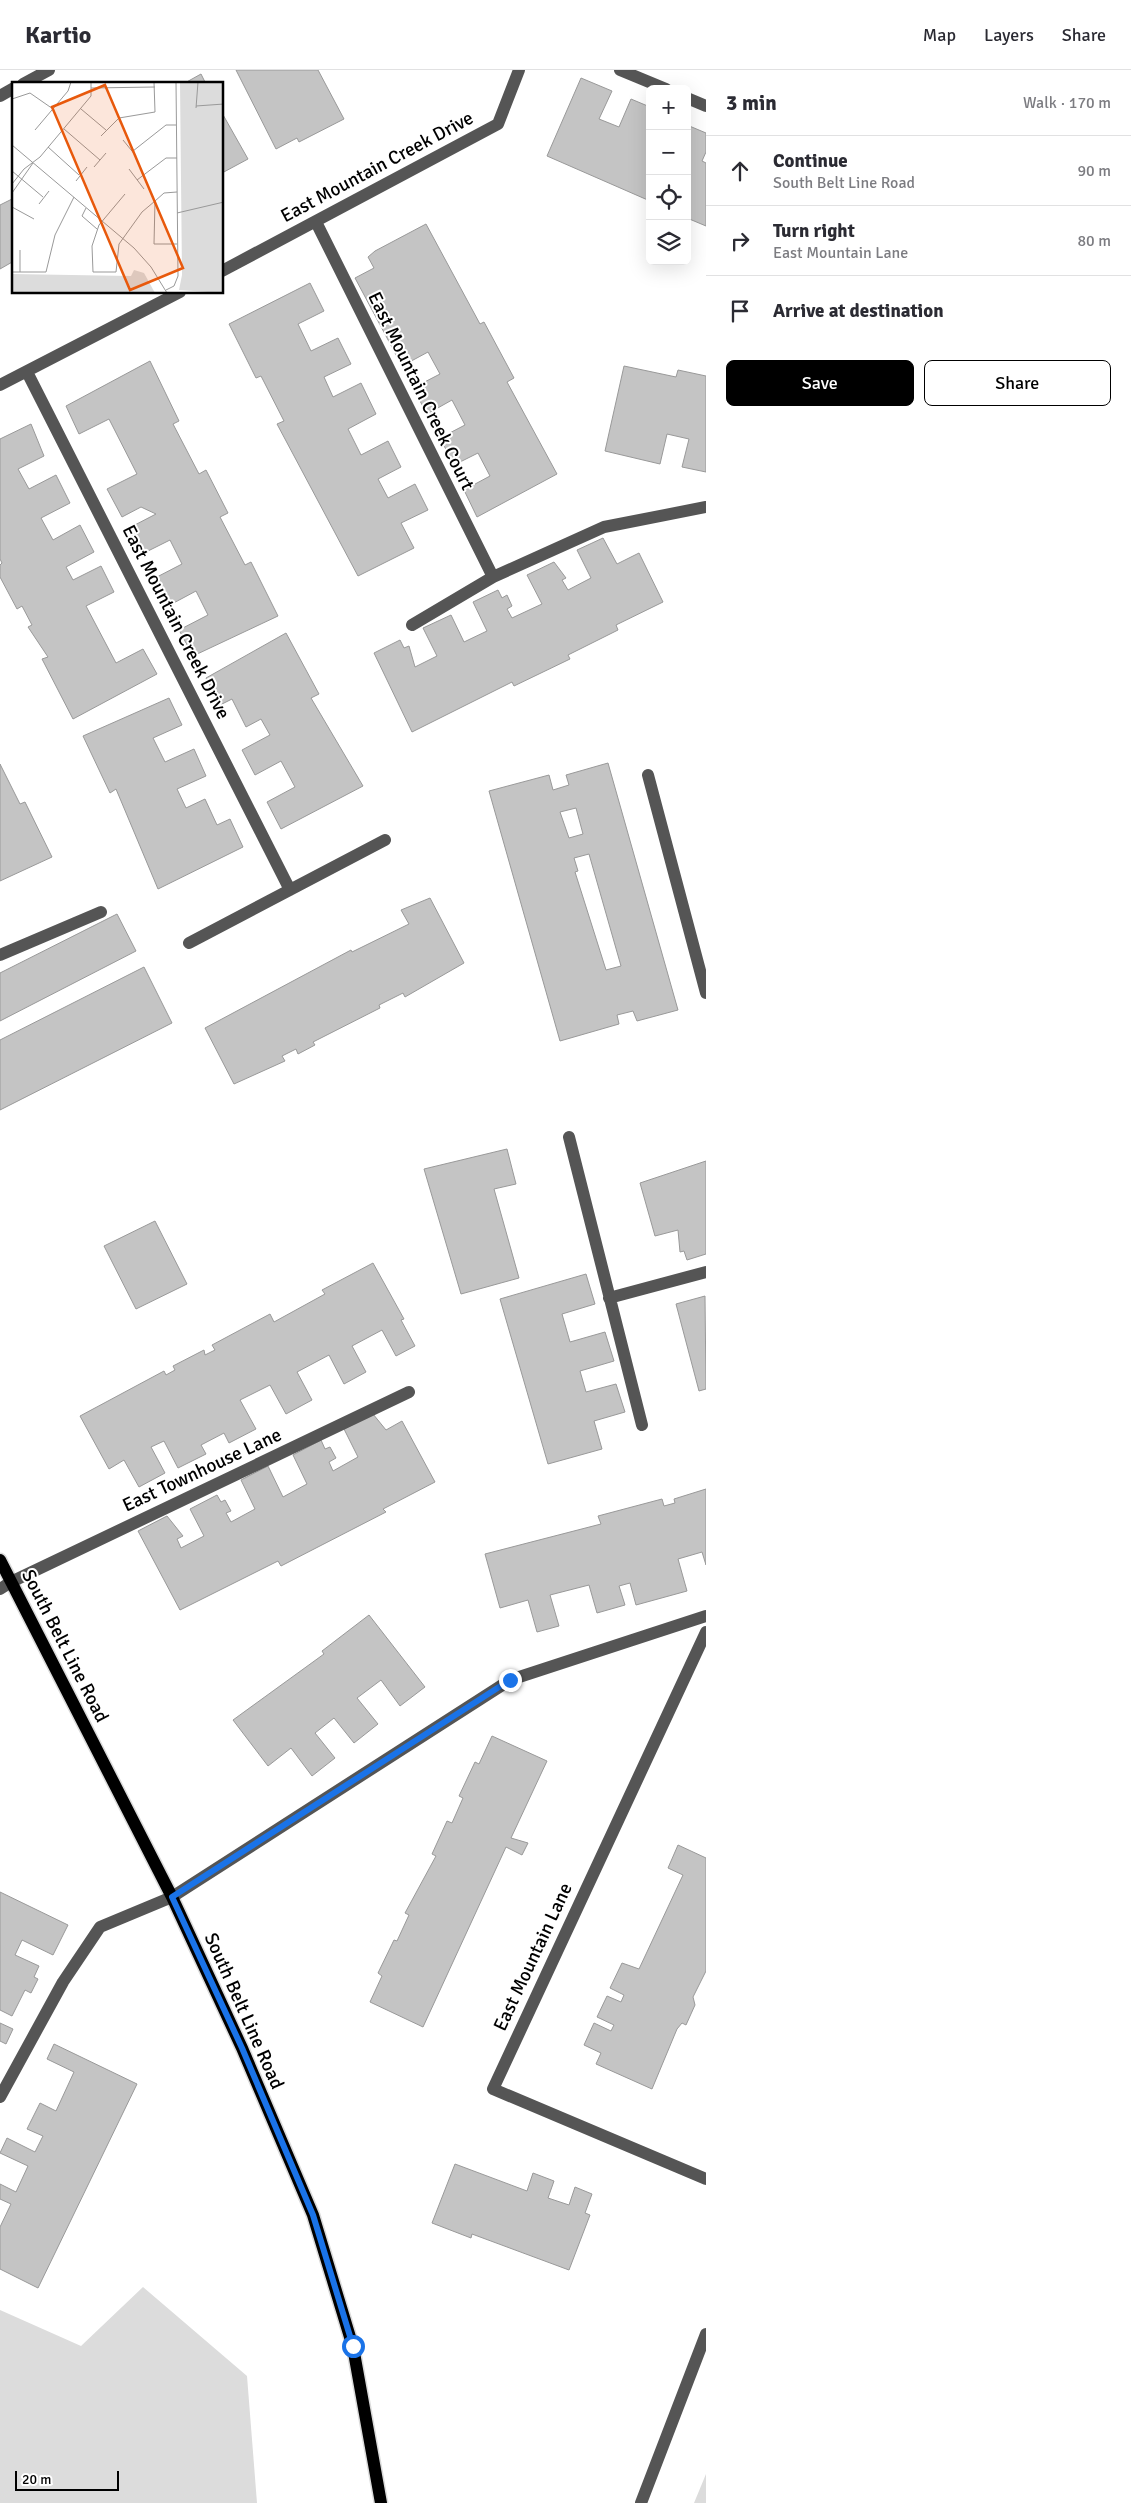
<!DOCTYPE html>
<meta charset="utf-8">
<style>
:root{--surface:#fff;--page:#f2f2f3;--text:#2b2b33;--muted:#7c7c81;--line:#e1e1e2;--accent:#000}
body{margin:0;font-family:Signika,sans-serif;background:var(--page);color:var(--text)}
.controls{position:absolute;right:15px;top:15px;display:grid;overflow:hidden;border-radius:8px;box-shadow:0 5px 20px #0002}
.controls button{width:45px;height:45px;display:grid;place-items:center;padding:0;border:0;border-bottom:1px solid var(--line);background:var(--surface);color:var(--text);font:25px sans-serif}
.scale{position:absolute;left:15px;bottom:12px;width:104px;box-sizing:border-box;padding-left:5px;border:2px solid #000;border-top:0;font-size:14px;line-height:18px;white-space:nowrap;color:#000;-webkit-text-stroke:4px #fff;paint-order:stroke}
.stop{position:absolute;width:15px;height:15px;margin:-11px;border:4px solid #1a73e8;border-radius:50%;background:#fff}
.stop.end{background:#1a73e8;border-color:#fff;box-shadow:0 1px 5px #0008}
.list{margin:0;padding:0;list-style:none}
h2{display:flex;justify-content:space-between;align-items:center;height:65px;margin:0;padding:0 20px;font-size:21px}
h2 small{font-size:16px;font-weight:400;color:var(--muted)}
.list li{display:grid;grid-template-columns:32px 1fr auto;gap:15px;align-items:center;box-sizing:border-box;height:70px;padding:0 20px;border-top:1px solid var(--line)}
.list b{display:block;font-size:19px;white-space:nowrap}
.list p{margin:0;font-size:16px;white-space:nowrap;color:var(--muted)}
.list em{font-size:16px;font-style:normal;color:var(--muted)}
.actions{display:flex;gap:10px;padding:15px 20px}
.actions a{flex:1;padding:11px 0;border:1px solid var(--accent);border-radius:8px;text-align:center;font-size:18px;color:var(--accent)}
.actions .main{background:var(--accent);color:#fff}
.icon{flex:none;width:28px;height:28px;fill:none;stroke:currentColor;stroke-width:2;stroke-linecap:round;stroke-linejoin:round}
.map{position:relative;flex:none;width:706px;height:2433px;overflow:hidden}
header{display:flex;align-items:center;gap:30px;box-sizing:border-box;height:70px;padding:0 25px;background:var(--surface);border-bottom:1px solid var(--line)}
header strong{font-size:24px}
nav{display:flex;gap:28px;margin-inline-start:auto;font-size:18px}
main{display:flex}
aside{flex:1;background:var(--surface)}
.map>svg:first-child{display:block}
</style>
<header>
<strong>Kartio</strong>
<nav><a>Map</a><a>Layers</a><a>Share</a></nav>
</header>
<main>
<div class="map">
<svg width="706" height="2433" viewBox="0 0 706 2433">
<rect width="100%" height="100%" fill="#fff"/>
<path fill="#dcdcdc" d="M143,2217L247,2306L257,2433H0V2240L81,2276Z
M706,2404V2433H694Z"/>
<path fill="#c4c4c4" stroke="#999" fill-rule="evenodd" d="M236,0H318L344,49L299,72L297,68L276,79Z
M201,4L206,14H183Z
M581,8L612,21L599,49L619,57L631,29L650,37V64L648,69L650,70V131L547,86Z
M222,43L248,89L222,103Z
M687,55L706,63V82L702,91L706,93V156L687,148Z
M14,128V191L0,199V135Z
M426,154L480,254L484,252L514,308L507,312L557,404L477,447L464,420L490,406L478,383L454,395L440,368L465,355L452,330L427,344L413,318L440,304L428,282L402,296L355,208L374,198L368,187L375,181Z
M310,213L324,241L298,254L311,281L338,268L351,294L324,307L333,327L361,313L376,344L348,359L361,385L388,371L401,397L378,409L388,428L415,414L428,440L401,453L414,478L358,506L277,354L284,351L261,306L256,308L229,254Z
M150,291L179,351L173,354L199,404L206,400L228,443L220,447L245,495L251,492L278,546L193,586L179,560L208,545L196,521L168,536L155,508L182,494L170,470L142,484L129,458L156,444L141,437L122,447L107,419L137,404L109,349L79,364L66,336Z
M624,296L676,307L678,300L706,306V402L682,397L689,369L667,364L660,394L605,381Z
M31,354L44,386L18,399L29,419L56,405L70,433L41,448L53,470L80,455L94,482L66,497L73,510L101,496L114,522L86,536L116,593L143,579L157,604L73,649L42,589L48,587L28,557L32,555L22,536L17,539L0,507V495L2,493L0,489V369Z
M603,468L617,494L639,483L663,532L616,555L618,560L568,585L570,589L514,616L512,612L412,662L374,583L400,570L404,578L409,576L415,597L437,586L423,558L451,545L464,572L487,561L473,532L498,520L502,528L507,525L512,536L507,539L512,548L542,534L527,505L554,492L566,508L562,510L568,520L591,508L577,480Z
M286,563L319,624L311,628L363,716L281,759L267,732L295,717L281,691L255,705L242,680L270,665L261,649L246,657L232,629L220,635L206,608Z
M169,628L182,655L153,668L165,692L194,679L206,706L177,719L186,738L205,729L217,755L230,749L243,777L158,819L116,719L110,723L83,666Z
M608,693L678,940L637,951L633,941L617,945L619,954L560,971L489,721L549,705L553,720L569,715L566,705ZM576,738L583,764L569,768L560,742ZM589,784L621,896L606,900L575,802L578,801L574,788Z
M0,694L20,734L25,732L52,787L0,811Z
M430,828L464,893L405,927L403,923L379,935L380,938L313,972L315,975L298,984L296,979L282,986L285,991L234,1014L205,958L351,880L352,882L409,854L401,840Z
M117,844L136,881L0,951V903Z
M144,897L172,953L0,1040V970Z
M507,1079L516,1114L494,1119L519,1208L461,1224L424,1099Z
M706,1091V1184L687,1190L684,1181L680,1182L678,1160L655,1166L640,1113Z
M155,1151L187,1214L136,1239L104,1176Z
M373,1193L404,1249L401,1250L415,1276L396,1286L382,1260L352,1276L366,1302L344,1314L329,1285L297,1302L312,1330L286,1344L270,1315L240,1330L256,1359L229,1373L224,1363L201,1375L206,1384L178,1398L164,1371L151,1377L165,1403L139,1417L124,1390L109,1399L80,1346L164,1301L166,1305L175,1300L173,1296L204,1280L205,1285L215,1280L212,1275L270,1244L274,1252L325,1224L322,1220Z
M586,1204L595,1234L562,1244L570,1272L605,1262L614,1291L580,1301L586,1322L616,1314L625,1342L594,1351L602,1379L548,1394L500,1229Z
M705,1226L706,1319L699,1321L676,1234Z
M373,1344L386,1360L402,1351L435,1412L383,1439L386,1442L281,1496L278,1491L180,1540L138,1461L167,1446L183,1466L177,1469L181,1478L204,1466L190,1439L217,1425L221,1432L225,1430L231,1441L226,1443L231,1452L255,1439L241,1410L268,1396L283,1427L307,1414L293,1385L321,1370L325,1379L330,1377L336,1388L329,1392L333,1401L358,1387L344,1359Z
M706,1419V1495L702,1482L678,1489L687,1521L636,1535L630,1513L619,1516L625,1535L597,1543L589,1515L550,1525L559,1556L537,1562L528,1530L500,1538L485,1484L601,1454L598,1446L662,1429L664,1436L675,1433L674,1429Z
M369,1545L425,1617L400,1636L381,1610L357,1628L378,1654L354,1673L334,1648L315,1663L335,1688L312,1706L291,1678L268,1696L233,1650L324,1584L322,1581Z
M492,1666L547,1691L511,1768L528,1773L522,1785L506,1777L423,1957L370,1932L382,1906L378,1903L394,1870L397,1871L409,1845L405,1843L436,1786L432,1784L447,1751L452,1753L463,1728L459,1726L475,1692L479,1694Z
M678,1775L706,1788V1901L693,1927L695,1935L686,1955L682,1953L677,1959L652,2019L596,1994L601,1983L584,1975L594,1953L611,1961L614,1955L597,1947L607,1926L621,1932L624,1925L610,1918L622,1893L639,1899L683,1805L668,1798Z
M0,1822L68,1855L53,1885L22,1870L15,1885L39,1896L34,1907L38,1909L31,1923L25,1920L12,1946L0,1940Z
M0,1953L13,1959L6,1974L0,1971Z
M54,1974L137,2014L38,2218L0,2199V2157L11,2134L0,2129V2114L16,2122L28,2096L0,2083L7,2068L35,2082L43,2066L27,2059L40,2033L56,2041L74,2002L47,1989Z
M455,2094L527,2121L533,2103L554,2111L548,2128L569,2135L575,2117L592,2124L585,2143L590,2145L569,2200L472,2164L471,2168L432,2153Z"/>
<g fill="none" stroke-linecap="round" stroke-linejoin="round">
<g stroke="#dbdbdb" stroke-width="15">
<path id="major" d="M0,1490L172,1827L242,1978L313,2145L353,2277L381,2433"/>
</g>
<path stroke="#555" stroke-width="12" d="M620,0L666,19
M23,14L49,0
M0,26L14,18
M687,28L706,36
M316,152L493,507
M222,201L498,54L519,0
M27,302L290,820
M0,315L180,222
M412,555L493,507L604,457L706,437
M648,705L706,923
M189,873L385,770
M0,885L101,842
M569,1067L642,1355
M609,1228L706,1202
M0,1519L11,1512L409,1322
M706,1562L493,2019L706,2109
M0,2027L63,1912L100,1857L172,1827L510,1610L706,1546
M641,2433L706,2264"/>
<use href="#major" stroke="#000" stroke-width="12"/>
</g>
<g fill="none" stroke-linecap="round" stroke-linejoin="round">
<path stroke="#1a73e8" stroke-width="6" d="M353,2276L313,2145L242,1978L172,1827L510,1610"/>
</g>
<g text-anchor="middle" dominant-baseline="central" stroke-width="4" stroke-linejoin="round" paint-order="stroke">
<g font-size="19" fill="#000" stroke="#fff">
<text transform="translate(377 97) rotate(-28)">East Mountain Creek Drive</text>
<text transform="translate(421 321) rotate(64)">East Mountain Creek Court</text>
<text transform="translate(176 552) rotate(63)">East Mountain Creek Drive</text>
<text transform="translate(202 1400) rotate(-25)">East Townhouse Lane</text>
<text transform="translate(65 1576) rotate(63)">South Belt Line Road</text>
<text transform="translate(533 1887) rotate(-65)">East Mountain Lane</text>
<text transform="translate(244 1941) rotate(66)">South Belt Line Road</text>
</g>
</g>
<g transform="translate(12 12)">
<rect width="211" height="211" fill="#fff"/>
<path d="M168,0H211V211L167,208L170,193ZM122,188L132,191L143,211H0V192L119,194Z" fill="#dcdcdc"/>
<path fill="none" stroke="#999" stroke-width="1" d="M79,6L143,5M0,17L18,11L41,27M184,24L212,22M184,26L186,0M69,27L94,48M52,47L88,78M23,48L56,9L59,0M89,54L107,36L143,30L142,0M111,58L124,74M0,63L122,166L139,185L155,211M36,65L67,93M121,69L154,43H164M82,85L94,71M117,87L132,107M0,89L31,115M125,98L154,76H165M64,99L75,85M0,102L12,87L28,75L79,14V0M165,110L152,111L143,119L142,162H165M0,111L21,81M113,112L87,143L80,164L81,190H104L107,162L130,130L143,119M27,122L37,109M0,125L22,137M74,126L70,134L85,147M165,131L212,120M8,168V190M0,190H34L43,153L62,115M154,208L162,204L166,194L164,0"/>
<path fill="#e8590c" fill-opacity="0.15" stroke="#e8590c" stroke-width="2.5" d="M93,3L171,186L118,208L40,25Z"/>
<rect width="211" height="211" fill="none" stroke="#000" stroke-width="2.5"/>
</g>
</svg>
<div class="controls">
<button>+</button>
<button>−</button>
<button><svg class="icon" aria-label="locate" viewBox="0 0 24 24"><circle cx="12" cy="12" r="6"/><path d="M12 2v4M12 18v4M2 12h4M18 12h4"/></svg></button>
<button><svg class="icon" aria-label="layers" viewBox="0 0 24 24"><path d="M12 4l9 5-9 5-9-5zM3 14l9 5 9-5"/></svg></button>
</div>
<div class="scale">20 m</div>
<div class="stop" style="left:353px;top:2276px"></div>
<div class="stop end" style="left:510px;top:1610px"></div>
</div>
<aside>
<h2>3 min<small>Walk · 170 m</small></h2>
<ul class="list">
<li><svg class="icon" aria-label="ahead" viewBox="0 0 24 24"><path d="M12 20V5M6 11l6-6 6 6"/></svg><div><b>Continue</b><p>South Belt Line Road</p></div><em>90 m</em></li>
<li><svg class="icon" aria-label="right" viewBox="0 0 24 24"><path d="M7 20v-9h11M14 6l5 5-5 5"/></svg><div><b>Turn right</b><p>East Mountain Lane</p></div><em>80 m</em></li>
<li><svg class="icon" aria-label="arrive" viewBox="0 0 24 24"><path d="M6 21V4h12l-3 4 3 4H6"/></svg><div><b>Arrive at destination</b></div></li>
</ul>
<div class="actions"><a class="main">Save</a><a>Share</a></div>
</aside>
</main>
